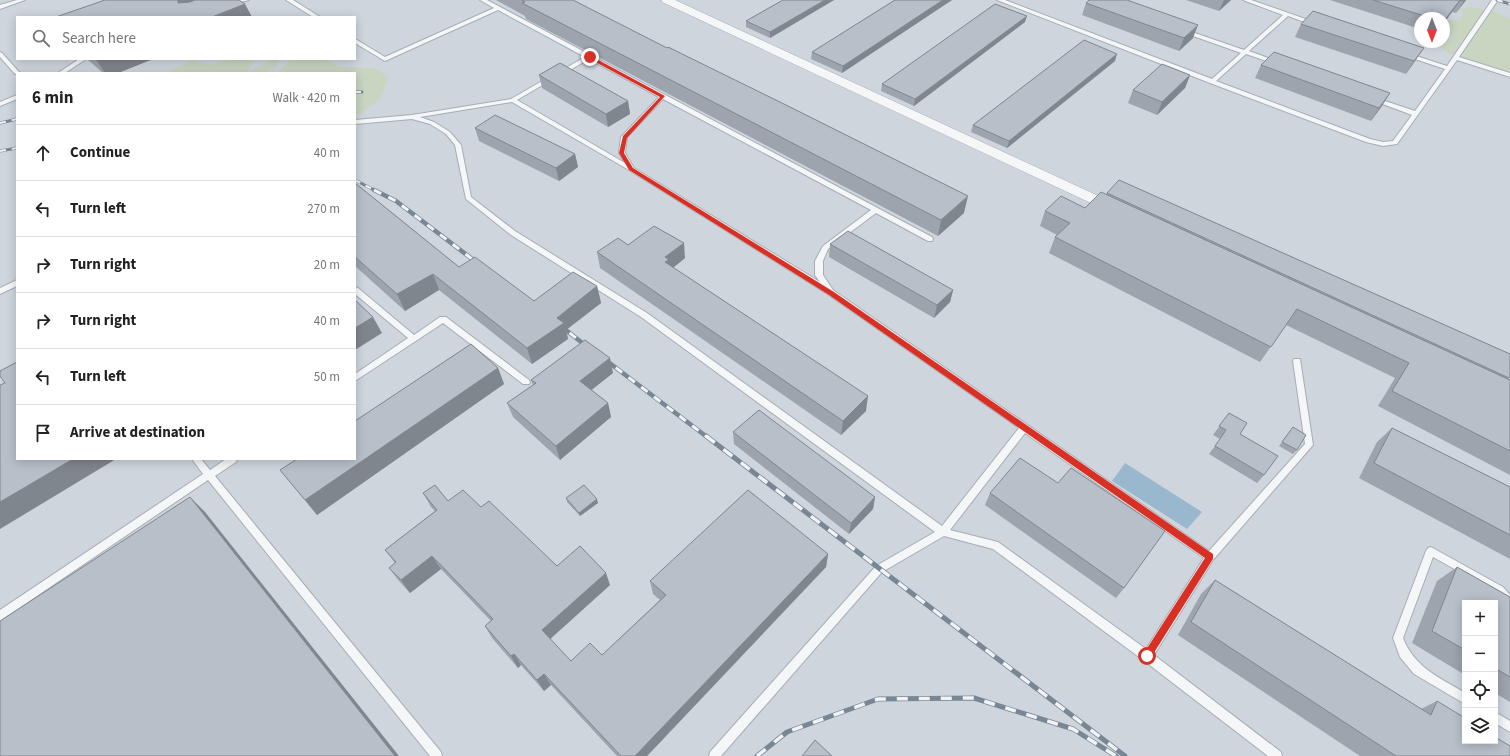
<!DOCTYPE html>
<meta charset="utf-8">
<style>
:root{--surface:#fff;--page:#f2f2f2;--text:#222;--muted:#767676;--line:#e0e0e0}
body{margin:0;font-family:"Source Sans 3",sans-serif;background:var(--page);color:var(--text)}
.controls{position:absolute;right:12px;bottom:12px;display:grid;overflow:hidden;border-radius:0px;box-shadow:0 2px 10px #0003}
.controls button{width:36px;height:36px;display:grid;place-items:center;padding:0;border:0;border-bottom:1px solid var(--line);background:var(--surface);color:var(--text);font:20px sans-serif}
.compass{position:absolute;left:1414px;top:12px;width:36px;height:36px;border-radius:50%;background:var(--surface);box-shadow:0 2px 10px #0003;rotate:180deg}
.stop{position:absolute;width:12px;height:12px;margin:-9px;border:3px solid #d93025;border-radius:50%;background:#fff}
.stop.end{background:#d93025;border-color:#fff;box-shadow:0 1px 4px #0008}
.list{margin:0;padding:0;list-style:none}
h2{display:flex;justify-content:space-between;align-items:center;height:52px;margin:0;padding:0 16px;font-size:17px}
h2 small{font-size:13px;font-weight:400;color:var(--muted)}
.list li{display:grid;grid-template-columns:26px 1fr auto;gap:12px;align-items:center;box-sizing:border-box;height:56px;padding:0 16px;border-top:1px solid var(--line)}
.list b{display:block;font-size:15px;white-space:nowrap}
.list em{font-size:13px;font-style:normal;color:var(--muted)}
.icon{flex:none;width:22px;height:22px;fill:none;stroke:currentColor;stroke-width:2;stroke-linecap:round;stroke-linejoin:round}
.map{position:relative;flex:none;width:1510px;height:756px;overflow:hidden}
.search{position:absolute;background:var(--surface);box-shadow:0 2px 10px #0003;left:16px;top:16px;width:340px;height:44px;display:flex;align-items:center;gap:10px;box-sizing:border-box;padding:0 14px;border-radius:0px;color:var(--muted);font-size:15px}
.panel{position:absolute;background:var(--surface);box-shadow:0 2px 10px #0003;left:16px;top:72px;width:340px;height:388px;border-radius:0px}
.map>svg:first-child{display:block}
</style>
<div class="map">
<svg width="1510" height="756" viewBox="0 0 1510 756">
<rect width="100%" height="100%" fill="#e1e6eb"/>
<path fill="#ced5dd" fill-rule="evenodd" d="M0,0H1510V756H0ZM17,17H355V59H17ZM1420,18H1444V42H1420ZM17,73H355V459H17ZM1465,603H1495V741H1465Z"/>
<path fill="#c8d5c1" d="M1472,7L1499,13L1510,19V72L1450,54L1436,45L1437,42H1444V39H1455L1444,29V23L1449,20H1460L1463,15L1459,9Z
M229,59H254L247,73H166L192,60L210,65Z
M268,59H280L277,67L266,73H248L267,62Z
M292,59H327L339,67L374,68L389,77L380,99L360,114H355V73H280V70Z"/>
<path fill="#99b8cd" d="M1125,463L1202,512L1187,529L1112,481Z"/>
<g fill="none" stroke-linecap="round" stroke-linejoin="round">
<g stroke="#a5adb6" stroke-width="2">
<path id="service" d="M17,0H25L0,9V5Z
M235,0H249L231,4L228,2Z
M286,0H293L320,17H313Z
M480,0H487L932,237L933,239L932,241H928L876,213L828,249L823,261V275L833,290L1209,551L1305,444L1293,361L1294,359H1300L1313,445L1213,560L1154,655L1281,752L1282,756H1268L1143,660L993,549L944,536L882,572L721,756H709L710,752L876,566L935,532L641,317L511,235L466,199L455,145L446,134L430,124L412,119L355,124V120L412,115L511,99L549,77L551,78V80L517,100L625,163L619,153L621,137L659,97L589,59L563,74H559V72L585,57L498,10L385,61L355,43V39L357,40L385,57L494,8ZM663,99L871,210L823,246L815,261V275L820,282L634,168L625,153L627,137ZM512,102L629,170L829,295L1019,428L942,526L647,313L515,231L471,197L461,145L450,132L434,122L420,117ZM1025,433L1204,558L1146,649L998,542L950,530Z
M997,0H1005L1212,79L1241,53L1182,32V30H1186L1244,50L1283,15L1243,0H1251L1317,23L1318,24L1315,26L1288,16L1249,51L1279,62V64H1275L1246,54L1216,81L1370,139L1383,142L1393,141L1412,115L1372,100V98H1376L1415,111L1445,69L1406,56V54H1410L1447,66L1492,0H1498L1459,57L1510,73V77L1457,60L1397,144L1383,146L1366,142L1210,83Z
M0,52L2,53L20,73L15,74L0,57Z
M79,59H86L65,73H58Z
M17,95V99L0,106V102Z
M17,280V286L0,294V288Z
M355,287L358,288L414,335L440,317H446L529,380L530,382L529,384H523L443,323L355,381V374L408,338L355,294Z
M192,459H201L210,470L226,459H237L236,462L215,476L441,752L442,756H430L208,480L0,621V610L203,474Z
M1431,547L1503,587L1510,595V608L1507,606L1497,593L1433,557L1403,638C1415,668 1439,677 1465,693V704L1414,674L1400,657L1393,638L1426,551L1428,548Z
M1495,712L1510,721V732L1495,723Z"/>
</g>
<g stroke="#a5adb6" stroke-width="1">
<path id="minor" d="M661,0H675L1120,206L1122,209L1120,212L1115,214L1110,212L662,2Z"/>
</g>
<use href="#service" fill="#f4f6f8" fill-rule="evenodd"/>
<use href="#minor" fill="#f4f6f8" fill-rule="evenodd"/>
<g stroke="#798795" stroke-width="3">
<path id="rail-far2" d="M1497,0L1510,4
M355,92H362
M0,123L17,119
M0,151L17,148
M355,180L376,191"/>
</g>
<g stroke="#798795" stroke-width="4.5">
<path id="rail-far1" d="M374,190L396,201L480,265
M557,323L590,349
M603,358L707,437"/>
</g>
<g stroke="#798795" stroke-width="5">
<path id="rail" d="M706,436L1125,756
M757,756L787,732L878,699L974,698L1073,729L1116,756"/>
</g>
<use href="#rail-far2" stroke="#f0f4f8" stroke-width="2" stroke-dasharray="6" stroke-linecap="butt"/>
<use href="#rail-far1" stroke="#f0f4f8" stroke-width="3" stroke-dasharray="8" stroke-linecap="butt"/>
<use href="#rail" stroke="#f0f4f8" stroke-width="3.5" stroke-dasharray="11" stroke-linecap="butt"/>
</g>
<path fill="#9da4ad" d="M496,0H573L964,213L938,236L526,19L525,16Z
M783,0H834L770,38L746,27V21Z
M895,0H952L842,73L811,59L812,52Z
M1186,0H1231L1219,11Z
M1330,0H1466L1456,13L1452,12L1444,18H1420V29Z
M1086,3L1193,38L1179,51L1082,15Z
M1025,22L914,106L881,91L882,84Z
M1301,24L1415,61L1406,74L1295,37Z
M87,59H153L118,73H103Z
M1115,61L1007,148L971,132L973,125Z
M1261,65L1390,93L1371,121L1255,78Z
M539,75L628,101L630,114L608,127L542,88Z
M1190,75L1185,88L1157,115L1128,103L1133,90Z
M475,128L575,154L578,167L559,181L479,141Z
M355,183L459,267L534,301L597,286L601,303L566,330L568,339L532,364L439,290L405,311L355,266Z
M1107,193L1509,378L1508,379L1510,380V475L1378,406L1395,378L1286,325L1260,362L1049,253L1055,237L1057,235L1040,226L1045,211L1085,208L1106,194Z
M830,244L953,290L950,302L934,318L829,257Z
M628,245L685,258L673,268L866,411L841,435L600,268L597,252Z
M498,368L504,384L317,515L280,470Z
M613,373L591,390L608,403L611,417L560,460L513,417L507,403L533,385L531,380Z
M1229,413L1240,434L1264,475L1257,483L1209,454L1220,439L1213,435Z
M1293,427L1297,450L1293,454L1279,446Z
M1392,428L1510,487V559L1359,478L1377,442Z
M733,432L875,497L873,509L849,534L734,444Z
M1058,483L1124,588L1116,598L985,505L990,493Z
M423,493L448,501L481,507L557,566L610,585L550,639L571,661L602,655L660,600L653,594L650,581L828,554L826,567L647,756H617L551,685L544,691L521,665L518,668L492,638L485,626L491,621L441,569L410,593L399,581L389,568L395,563L385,550L435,511L431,507Z
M566,498L598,503L580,516L567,502Z
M1457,567L1510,597V702L1495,693V603H1465V675L1412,643L1437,581Z
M1215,580L1421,709L1437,701L1510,756H1360L1178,635L1201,594Z"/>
<path fill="#80868d" d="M178,0H224L178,3Z
M825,0H834L770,38V32Z
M943,0H952L842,73L843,66Z
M1224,0H1231L1219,11Z
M1460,0L1452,12L1444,23V21Z
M1465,0H1466L1456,13L1464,1Z
M245,4L252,17H212Z
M1027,16L1025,22L914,106L915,99Z
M1198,25L1193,38L1179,51L1184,38Z
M1424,48L1406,74L1414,61Z
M1117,54L1115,61L1007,148L1009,141Z
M103,59H153L118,73H105L97,61Z
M1190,75L1185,88L1157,115L1162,102Z
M1390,93L1382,106L1371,121L1379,108Z
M628,101L630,114L608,127L606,114Z
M575,154L578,167L559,181L556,168Z
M968,196L964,213L938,236L941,220Z
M684,243L685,258L670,270L665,262V257Z
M433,274L439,290L405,311L397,294Z
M597,286L601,303L566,330L568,339L532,364L527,348L557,318Z
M953,290L950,302L934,318L937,305Z
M373,317L382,333L355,350V328Z
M610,358L613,373L584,396L580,381Z
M498,368L504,384L317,515L305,500Z
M868,396L866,411L841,435L843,421Z
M608,403L611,417L560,460L556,446Z
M73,459H116L0,529V502Z
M190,497L205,512L399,756H395Z
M875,497L873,509L849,534L851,523Z
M597,499L598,503L580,516L579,513Z
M828,554L826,567L647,756H635Z
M432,556L441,569L410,593L401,580Z
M606,573L610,585L548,641L542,630Z
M514,654L521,665L518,668L511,656Z
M544,674L551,685L544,691L537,680Z"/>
<path fill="#b7bfc9" stroke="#80868d" d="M105,0H179H178V3L190,2L195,0H239L245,4L212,17H56Z
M522,0H573L667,48L668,47L790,107L968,196L941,220L522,3L525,2Z
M783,0H825L770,32L746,21Z
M895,0H943L843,66L812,52Z
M1089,0H1127L1198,25L1184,38L1086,3Z
M1373,0H1465L1464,1L1460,0L1444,21V18H1431Z
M995,4L1027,16L915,99L882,84Z
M1313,11L1424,48L1414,61L1301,24Z
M1084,40L1117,54L1009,141L973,125Z
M1274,52L1390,93L1379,108L1261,65Z
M95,59H103L97,61Z
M560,63L628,101L606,114L539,75Z
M1162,64L1190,75L1162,102L1133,90Z
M495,115L575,154L556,168L475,128Z
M1119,180L1510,354V376L1509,378L1107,193Z
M355,183L459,267L475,257L534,301L573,272L597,286L557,318L564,323L527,348L433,274L397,294L355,257Z
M1101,192L1510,380V451L1392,391L1409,363L1297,309L1271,347L1055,237L1070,223L1045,211L1061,196L1085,208Z
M654,226L684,243L665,257L669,260L665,262L868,396L843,421L597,252L618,238L628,245Z
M848,231L953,290L937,305L830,244Z
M355,300L373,317L355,328Z
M585,340L610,358L580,381L608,403L556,446L507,403L536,383L531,380Z
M471,344L498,368L305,500L280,470L297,459H355V421Z
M17,362V459H73L0,502V385L5,383L0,376V371Z
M759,410L875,497L851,523L733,432Z
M1229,413L1247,423L1240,434L1278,456L1264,475L1215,446L1226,430L1219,426Z
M1293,427L1306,435L1297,450L1282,442Z
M1392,428L1510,487V535L1374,463Z
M1020,458L1058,483L1071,468L1165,531L1124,588L990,493Z
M435,485L448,501L463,490L481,507L489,501L557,566L580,546L606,573L542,630L571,661L590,643L602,655L666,595L650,581L748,490L828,554L635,756H621L544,674L537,680L514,654L511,656L485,626L493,619L432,556L401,580L389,568L396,562L385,550L437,510L423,493Z
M584,485L597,499L579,513L566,498Z
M190,497L395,756H0V621Z
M1457,567L1510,597V677L1495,668V603H1465V650L1432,631Z
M1215,580L1431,715L1437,701L1465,718V741H1495V737L1510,746V756H1396L1191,622Z
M815,740L832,756H802Z"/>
<path fill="#d93025" d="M588,56H591L665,96L627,138L624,153L633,168L834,292L1213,554V559L1150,659H1144L1143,656L1144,653L1205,558L829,295L629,170L619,153L623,136L660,97L588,58Z"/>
</svg>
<div class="controls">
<button>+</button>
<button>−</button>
<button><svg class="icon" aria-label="locate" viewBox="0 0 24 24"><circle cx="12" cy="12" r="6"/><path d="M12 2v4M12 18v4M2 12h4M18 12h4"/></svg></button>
<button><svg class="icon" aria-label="layers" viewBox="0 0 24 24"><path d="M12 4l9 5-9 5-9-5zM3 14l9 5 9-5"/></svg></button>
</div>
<svg class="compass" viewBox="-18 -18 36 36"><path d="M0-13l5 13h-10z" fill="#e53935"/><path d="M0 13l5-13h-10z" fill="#767676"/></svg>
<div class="stop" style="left:1147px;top:656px"></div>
<div class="stop end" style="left:590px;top:57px"></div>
<div class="search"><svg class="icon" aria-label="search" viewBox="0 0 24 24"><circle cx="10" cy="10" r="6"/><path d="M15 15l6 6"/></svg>Search here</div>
<section class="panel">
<h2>6 min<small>Walk · 420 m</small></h2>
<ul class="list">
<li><svg class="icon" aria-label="ahead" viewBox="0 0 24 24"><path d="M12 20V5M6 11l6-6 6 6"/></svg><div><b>Continue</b></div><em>40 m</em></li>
<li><svg class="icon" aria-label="left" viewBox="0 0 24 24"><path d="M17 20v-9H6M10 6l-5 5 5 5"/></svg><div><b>Turn left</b></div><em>270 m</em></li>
<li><svg class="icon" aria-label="right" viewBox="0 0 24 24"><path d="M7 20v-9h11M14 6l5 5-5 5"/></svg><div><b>Turn right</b></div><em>20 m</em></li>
<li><svg class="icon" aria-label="right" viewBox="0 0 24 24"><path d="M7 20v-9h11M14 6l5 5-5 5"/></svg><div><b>Turn right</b></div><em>40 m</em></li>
<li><svg class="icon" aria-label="left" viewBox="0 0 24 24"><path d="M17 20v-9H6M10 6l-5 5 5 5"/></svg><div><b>Turn left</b></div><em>50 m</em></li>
<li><svg class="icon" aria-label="arrive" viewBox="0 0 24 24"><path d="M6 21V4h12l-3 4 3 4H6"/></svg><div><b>Arrive at destination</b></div></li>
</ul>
</section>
</div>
